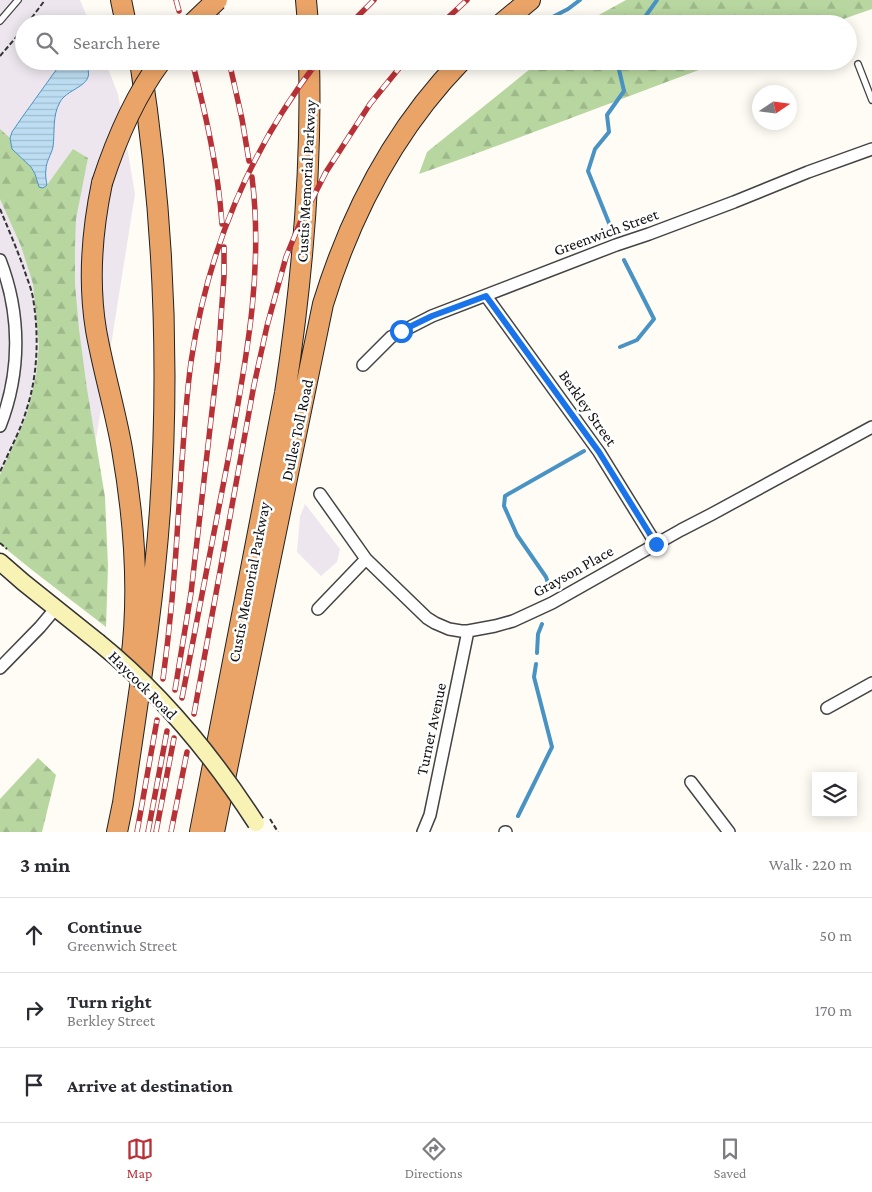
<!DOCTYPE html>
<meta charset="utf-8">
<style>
:root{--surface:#fff;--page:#f2f2f3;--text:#2b2b33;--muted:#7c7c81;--line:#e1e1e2;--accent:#b83137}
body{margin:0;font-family:"Crimson Pro",serif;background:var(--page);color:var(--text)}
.controls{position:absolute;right:15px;bottom:15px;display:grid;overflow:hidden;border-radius:0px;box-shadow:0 2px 12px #0003}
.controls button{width:45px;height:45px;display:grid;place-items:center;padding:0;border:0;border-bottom:1px solid var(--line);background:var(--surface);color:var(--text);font:25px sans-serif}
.compass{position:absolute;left:752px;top:85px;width:45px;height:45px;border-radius:50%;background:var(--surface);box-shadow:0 2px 12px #0003;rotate:77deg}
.stop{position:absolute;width:15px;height:15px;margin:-11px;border:4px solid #1a73e8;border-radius:50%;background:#fff}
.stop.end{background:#1a73e8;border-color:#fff;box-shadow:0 1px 5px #0008}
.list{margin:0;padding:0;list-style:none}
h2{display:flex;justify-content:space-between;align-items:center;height:65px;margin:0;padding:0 20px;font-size:21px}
h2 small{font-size:16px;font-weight:400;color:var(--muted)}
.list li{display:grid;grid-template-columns:32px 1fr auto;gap:15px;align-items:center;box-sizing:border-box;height:75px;padding:0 20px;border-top:1px solid var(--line)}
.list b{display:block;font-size:19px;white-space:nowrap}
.list p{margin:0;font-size:16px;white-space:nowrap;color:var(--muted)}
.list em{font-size:16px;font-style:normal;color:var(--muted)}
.icon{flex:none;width:28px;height:28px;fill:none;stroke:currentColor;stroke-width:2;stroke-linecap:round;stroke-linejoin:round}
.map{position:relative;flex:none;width:872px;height:832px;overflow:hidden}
.search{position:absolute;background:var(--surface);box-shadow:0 2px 12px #0003;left:15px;right:15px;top:15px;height:55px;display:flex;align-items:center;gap:12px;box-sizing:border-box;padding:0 18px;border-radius:28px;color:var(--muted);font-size:19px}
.sheet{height:290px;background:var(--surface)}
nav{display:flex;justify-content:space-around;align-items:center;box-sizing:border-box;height:70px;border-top:1px solid var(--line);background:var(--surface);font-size:14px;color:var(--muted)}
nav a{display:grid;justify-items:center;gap:2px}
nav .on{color:var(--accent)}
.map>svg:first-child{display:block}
</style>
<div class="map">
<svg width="872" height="832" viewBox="0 0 872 832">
<defs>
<pattern id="forest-firs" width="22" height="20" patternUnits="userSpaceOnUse" patternTransform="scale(1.25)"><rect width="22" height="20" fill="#b8d7a0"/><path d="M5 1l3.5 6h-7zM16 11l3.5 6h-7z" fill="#9db889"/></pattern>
<pattern id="water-rules" width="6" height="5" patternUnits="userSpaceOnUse" patternTransform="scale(1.25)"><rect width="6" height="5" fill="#bddef2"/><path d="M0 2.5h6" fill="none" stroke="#a1bdce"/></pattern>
</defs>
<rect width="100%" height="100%" fill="#fefcf5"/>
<path fill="#ede6ee" d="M0,0H80L90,24H24V61H105L118,94L135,194L95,446L98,562L73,602L0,542Z
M305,504L340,549L337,562L321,576L297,552L300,517Z"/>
<path fill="url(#forest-firs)" d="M626,0H872V9L829,24H587L597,16Z
M540,61H723C622,98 521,138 419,174L427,152Z
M0,129L10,138L12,149L16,153L28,163L35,174L47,185L73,149L88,158L76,219L75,246V284L79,329L87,389L105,497L108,566L106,627L32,570L0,544V475L26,417L36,376L39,346L33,284L21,246L0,199Z
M38,758L56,775L42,832H0V799Z"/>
<path fill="url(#water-rules)" stroke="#4992c4" d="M67,61H81L85,63C99,86 68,87 60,102C52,116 55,132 53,147C51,155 46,162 46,169C45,174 46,180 47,185L43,188L39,187L35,174L31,167L12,149L10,138L12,132L23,116L59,66Z"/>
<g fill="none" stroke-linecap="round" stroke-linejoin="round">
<path stroke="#4992c4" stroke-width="4" d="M539,24L568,9L580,0
M640,24L657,0
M613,233L588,171L595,149L609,132L607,115L624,91L617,61
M620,347L637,340L654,319L624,260
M550,589L546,577L517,535L504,506L505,496L584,451
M537,653L538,634L542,624
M518,816L552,747L534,677L536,664"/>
<g stroke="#444" stroke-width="8">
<path id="service" d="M0,21L18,0
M858,64L872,100"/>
</g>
<g stroke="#444" stroke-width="14">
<path id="minor" d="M0,260C21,314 21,372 0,426
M486,296L599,452L656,544
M363,365L391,337L432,316L616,245L649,234L734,202L808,172L872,149
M320,494L366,559L427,618L435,623L449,629L461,631H468L495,626L513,621L552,603L681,530L712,514L872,427
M318,609L366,559
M0,668L40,627L56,608
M827,708L872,683
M691,782L729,832
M423,832L430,815L468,631
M505,832H506"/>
</g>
<g stroke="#333" stroke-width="19">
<path id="secondary" d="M0,562L23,582L98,642"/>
</g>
<g stroke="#222" stroke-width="22">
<path id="motorway" d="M121,0L126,24
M306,0L308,24
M501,24L530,0
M102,183C92,231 88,281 96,330C103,370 115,409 122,449C134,518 140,591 131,661
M117,832L123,803C137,706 153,609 160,510C170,361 163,209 140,61
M200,832L285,393C302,282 312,173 309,61
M214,832L323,304C351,213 394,130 461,61"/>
</g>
<path stroke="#333" stroke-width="2" stroke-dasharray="5 2.5" stroke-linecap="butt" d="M27,24L45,0
M0,56L24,28
M0,209C8,228 16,247 23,266C26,276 31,287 33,298C39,334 38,374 27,408C21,430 9,451 0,472
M0,543L7,549
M270,819L278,832"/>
<use href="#service" stroke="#fff" stroke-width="5.5"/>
<use href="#minor" stroke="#fff" stroke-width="11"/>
<use href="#secondary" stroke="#f9f2b5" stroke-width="16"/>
<use href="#motorway" stroke="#eaa468" stroke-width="20"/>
<g stroke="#b83137" stroke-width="5.5">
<path id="rail" d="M176,0L179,11
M216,12L219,24
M350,24L374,0
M441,24L467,0
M192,61C206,115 218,168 222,224
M229,61L242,119L249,161
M163,679C170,626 175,573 178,520C182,468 184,414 191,362C207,252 250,149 318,61
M175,690L191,593L218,359L224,276V247
M182,698C197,619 213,539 228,460C245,365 264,274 252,177
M194,714L254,385L267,326L286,257L300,223L326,172L370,104L405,61
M137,832L157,720
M148,832L167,731
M156,832L174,738
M171,832L187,752"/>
</g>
<use href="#rail" stroke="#fff" stroke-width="4" stroke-dasharray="11" stroke-linecap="butt"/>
<g stroke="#333" stroke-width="19" stroke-linecap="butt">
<path id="secondary-bridge" d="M98,642C161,693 212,755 256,823"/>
</g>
<g stroke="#222" stroke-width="22" stroke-linecap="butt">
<path id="motorway-bridge" d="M192,24L217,0
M102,183C116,140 134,97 161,61"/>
</g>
<use href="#secondary-bridge" stroke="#f9f2b5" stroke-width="16"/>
<use href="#motorway-bridge" stroke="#eaa468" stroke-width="20"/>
</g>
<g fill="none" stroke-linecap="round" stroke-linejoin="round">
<path stroke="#1a73e8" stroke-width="6" d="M401,331L432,316L486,296L599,452L656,544"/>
</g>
<g text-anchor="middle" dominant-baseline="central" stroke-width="5" stroke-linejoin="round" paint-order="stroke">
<g font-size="16" fill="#111" stroke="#fff">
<text transform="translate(306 181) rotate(-87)">Custis Memorial Parkway</text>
<text transform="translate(606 232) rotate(-20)">Greenwich Street</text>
<text transform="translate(588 408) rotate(55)">Berkley Street</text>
<text transform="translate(297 430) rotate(-78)">Dulles Toll Road</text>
<text transform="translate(573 571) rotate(-29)">Grayson Place</text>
<text transform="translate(249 582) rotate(-79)">Custis Memorial Parkway</text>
<text transform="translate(143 685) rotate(45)">Haycock Road</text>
<text transform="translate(431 729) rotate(-78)">Turner Avenue</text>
</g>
</g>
</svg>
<div class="controls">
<button><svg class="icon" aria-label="layers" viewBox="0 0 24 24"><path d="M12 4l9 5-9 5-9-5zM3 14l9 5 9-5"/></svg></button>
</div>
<svg class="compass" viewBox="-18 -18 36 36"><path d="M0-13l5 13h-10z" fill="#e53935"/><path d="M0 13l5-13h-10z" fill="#7c7c81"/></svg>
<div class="stop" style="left:401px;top:331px"></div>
<div class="stop end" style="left:656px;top:544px"></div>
<div class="search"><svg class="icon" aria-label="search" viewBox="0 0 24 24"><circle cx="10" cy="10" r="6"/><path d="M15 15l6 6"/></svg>Search here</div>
</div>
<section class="sheet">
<h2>3 min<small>Walk · 220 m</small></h2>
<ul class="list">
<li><svg class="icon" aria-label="ahead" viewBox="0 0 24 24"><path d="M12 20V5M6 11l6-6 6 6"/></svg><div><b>Continue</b><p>Greenwich Street</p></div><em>50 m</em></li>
<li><svg class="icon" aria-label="right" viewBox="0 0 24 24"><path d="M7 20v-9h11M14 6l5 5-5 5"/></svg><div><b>Turn right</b><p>Berkley Street</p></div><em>170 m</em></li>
<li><svg class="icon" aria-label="arrive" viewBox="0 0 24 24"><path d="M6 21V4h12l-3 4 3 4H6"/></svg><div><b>Arrive at destination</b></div></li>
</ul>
</section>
<nav>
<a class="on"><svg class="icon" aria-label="map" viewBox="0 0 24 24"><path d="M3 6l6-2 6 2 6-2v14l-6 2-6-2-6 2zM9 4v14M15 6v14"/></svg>Map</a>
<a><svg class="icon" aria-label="directions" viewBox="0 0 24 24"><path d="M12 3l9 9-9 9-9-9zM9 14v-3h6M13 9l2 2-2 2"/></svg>Directions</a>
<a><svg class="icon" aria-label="saved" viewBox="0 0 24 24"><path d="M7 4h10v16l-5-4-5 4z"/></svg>Saved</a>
</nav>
